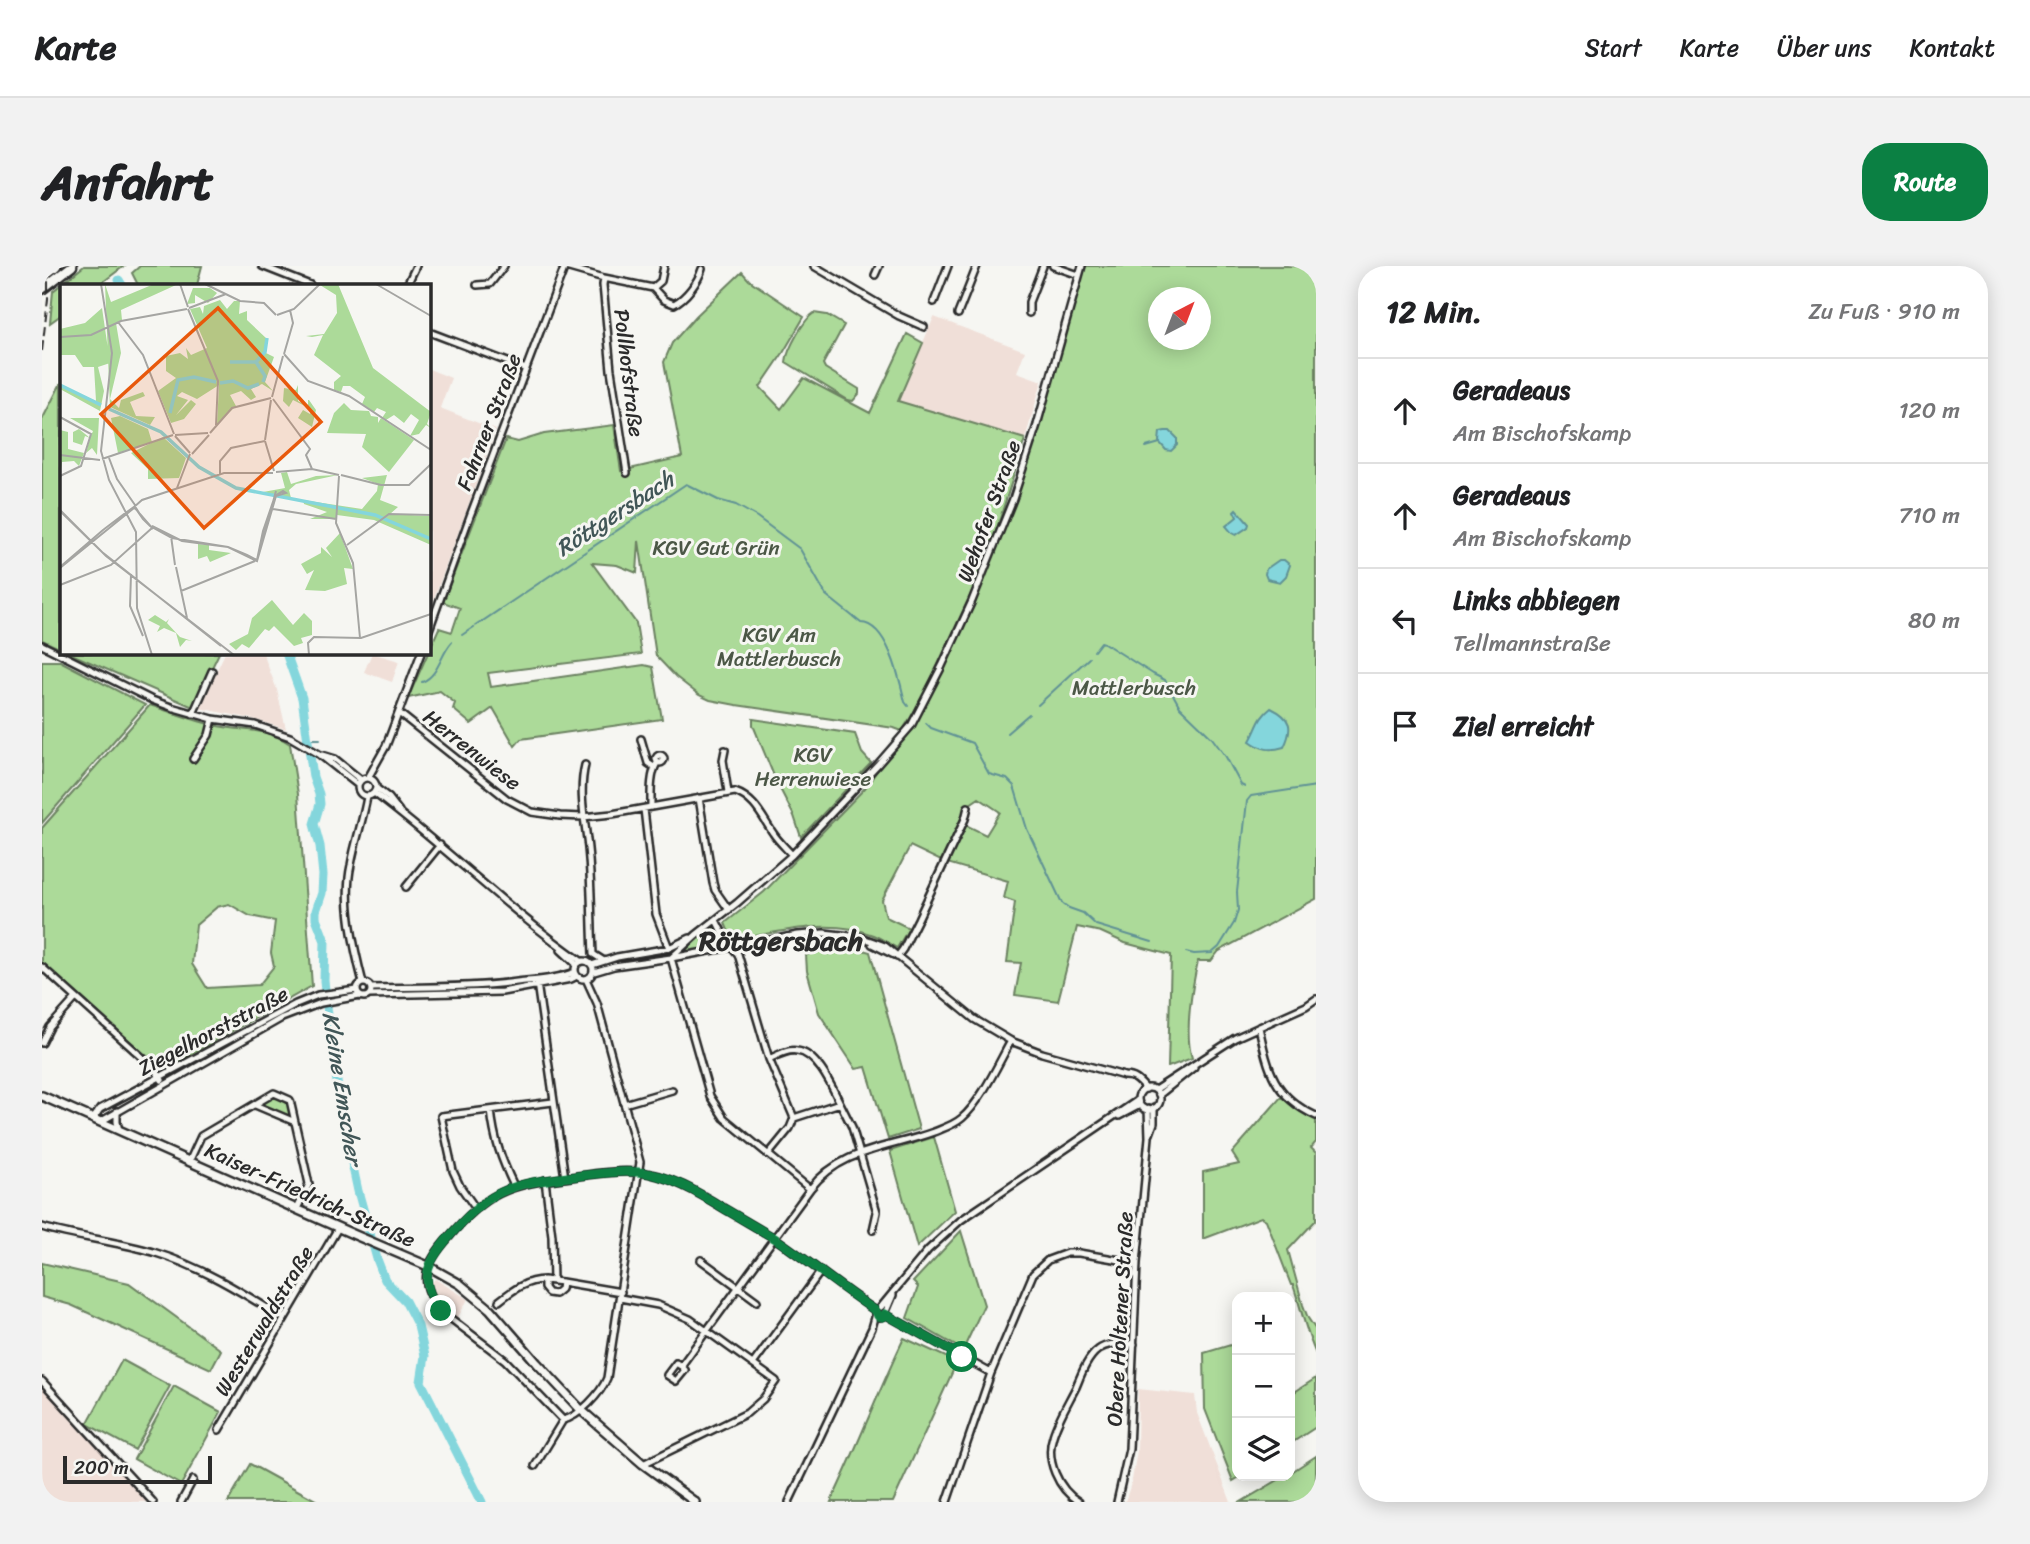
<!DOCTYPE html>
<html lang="de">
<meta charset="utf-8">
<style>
:root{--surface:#fff;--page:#f2f2f2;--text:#202124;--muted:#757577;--line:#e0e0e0;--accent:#0b8043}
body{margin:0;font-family:Sriracha,sans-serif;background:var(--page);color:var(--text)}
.controls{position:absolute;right:21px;bottom:21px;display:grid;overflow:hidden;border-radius:14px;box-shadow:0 4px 18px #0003}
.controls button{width:63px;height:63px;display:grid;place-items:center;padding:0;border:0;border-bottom:2px solid var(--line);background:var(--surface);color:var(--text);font:35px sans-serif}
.compass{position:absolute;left:1106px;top:21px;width:63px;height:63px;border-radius:50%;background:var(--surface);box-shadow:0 4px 18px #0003;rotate:42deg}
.scale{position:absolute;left:21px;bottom:18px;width:149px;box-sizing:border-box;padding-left:7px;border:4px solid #2b2b2b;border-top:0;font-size:19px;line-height:24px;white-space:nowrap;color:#2b2b2b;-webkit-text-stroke:5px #f6f6f2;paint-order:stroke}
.stop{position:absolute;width:21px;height:21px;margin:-16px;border:5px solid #0b8043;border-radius:50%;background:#fff}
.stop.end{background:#0b8043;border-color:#fff;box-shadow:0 2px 7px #0008}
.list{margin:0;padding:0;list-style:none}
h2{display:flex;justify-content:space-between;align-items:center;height:91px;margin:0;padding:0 28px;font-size:30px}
h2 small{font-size:23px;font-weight:400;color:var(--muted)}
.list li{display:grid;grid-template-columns:46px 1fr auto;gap:21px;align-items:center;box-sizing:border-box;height:105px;padding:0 28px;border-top:2px solid var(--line)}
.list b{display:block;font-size:26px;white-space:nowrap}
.list p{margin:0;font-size:23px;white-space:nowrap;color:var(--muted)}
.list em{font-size:23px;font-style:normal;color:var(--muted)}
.icon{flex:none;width:38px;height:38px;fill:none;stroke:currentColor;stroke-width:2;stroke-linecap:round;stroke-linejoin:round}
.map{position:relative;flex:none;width:1274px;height:1236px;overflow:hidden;border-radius:28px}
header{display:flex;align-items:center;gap:42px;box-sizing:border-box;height:98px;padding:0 35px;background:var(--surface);border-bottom:2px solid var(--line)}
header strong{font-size:33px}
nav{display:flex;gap:38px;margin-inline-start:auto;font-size:24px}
.intro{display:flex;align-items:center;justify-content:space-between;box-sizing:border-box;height:168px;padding:0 42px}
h1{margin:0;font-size:49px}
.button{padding:18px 32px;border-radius:28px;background:var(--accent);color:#fff;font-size:24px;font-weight:700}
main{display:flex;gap:42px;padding:0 42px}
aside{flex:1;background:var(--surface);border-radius:28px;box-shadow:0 4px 18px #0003}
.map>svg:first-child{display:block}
</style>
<header>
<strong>Karte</strong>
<nav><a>Start</a><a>Karte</a><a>Über uns</a><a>Kontakt</a></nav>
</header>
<div class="intro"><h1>Anfahrt</h1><a class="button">Route</a></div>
<main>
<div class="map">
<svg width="1274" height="1236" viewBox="0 0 1274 1236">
<rect width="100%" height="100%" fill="#f6f6f2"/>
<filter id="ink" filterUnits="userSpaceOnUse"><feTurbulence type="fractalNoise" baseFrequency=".0143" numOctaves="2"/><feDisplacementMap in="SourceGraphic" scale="14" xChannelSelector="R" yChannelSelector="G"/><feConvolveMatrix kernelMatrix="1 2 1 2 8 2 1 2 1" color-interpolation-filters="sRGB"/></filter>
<g filter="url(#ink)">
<path fill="#f0dfd8" d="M892,51L983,85L975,106L1000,115L983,173L856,135Z
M387,103L409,112L398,142L454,164L387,346Z
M183,387H221L235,424L244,463L211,453L157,442Z
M330,387L357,395L350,416L322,406Z
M393,1013L426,1033L414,1055L394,1037L389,1018Z
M0,1122L12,1134L105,1236H0Z
M1096,1123L1153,1129L1155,1147L1189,1236H1083L1090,1214L1095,1185Z"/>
<path fill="#acda99" stroke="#6c8262" stroke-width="2" fill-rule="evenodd" d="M42,0H82L57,19H19V49L8,57L11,25Z
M98,0H160L155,19H96L90,7Z
M1043,0H1274V633L1177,685L1169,695H1156C1150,721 1142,767 1150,792L1126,801L1129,689L1083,677L1059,666L1035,661L1016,735L973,729L979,697L965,696L973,636L962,632L966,615L905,597L924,559L944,569L958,546L937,532L925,540L922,553L899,595L868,580L840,634L844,651L867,662L855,682C847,678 839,672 831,669C786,651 735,667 690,674L683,657L722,626L823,522L848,486L870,461L885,435L932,336L959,269ZM1116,32H1158V74H1116Z
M700,6L707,14L762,51L741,87L718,121L739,143L762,112L828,147L865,68L881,77L856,135L983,173L946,291L879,435L860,465L852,462L694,439L668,434L657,429L634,411L614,390L597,275L595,307L575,299L550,297L594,357L599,388L446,407L449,421L602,399L611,401L620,453L479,473L473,480L451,442L429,458L411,443L413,437L398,425L366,432L397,362L410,366L418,342L401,336L464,173L476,176L502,168L572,159L579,205L640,191L622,96L630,77L654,50Z
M772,47L785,49L802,59L781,98L783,102L817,123V128L811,135L806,134L744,96C745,84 762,53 772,47Z
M19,117V383L0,374V154Z
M27,387H177L151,441Z
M0,395H18L103,439L0,557Z
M108,439C129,446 150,454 172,459C199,466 223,460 248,478L256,528L270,720L123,803L118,802L0,696V562ZM187,638L208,650L233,655L229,687L232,700L217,719L165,722L150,698L154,659L175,641Z
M711,453L813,468L820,487L829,497L759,571L752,550L734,515L711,459Z
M670,662L677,665L683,681L679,683L676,681L641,687L652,675Z
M800,678L828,686L877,863L846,873L824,801L814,803L777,747L765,705L764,689Z
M232,830L246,837L249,852L219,838Z
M1239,831L1257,845L1274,853V876L1269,882L1274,887V954L1246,984L1261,1039L1266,1052L1274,1064V1088C1264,1066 1259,1042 1251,1019H1249L1224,954L1219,951L1161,973V906L1197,898L1190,887Z
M892,871L913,945L875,981L848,885Z
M919,965L942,1039L921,1084L865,1052L876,1021L871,1016Z
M0,997L87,1017L179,1084L169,1103L29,1039L0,1031Z
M862,1072L915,1096L851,1236H789C815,1182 836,1126 862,1072Z
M1195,1077V1210H1199L1191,1215L1163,1143L1162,1087Z
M80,1094L128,1120L93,1184L45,1158Z
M1274,1112V1161L1248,1178V1120L1251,1127Z
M132,1120L179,1146L139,1219L92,1193Z
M1274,1190V1232L1264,1236H1199L1243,1210H1248V1207Z
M208,1198L277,1236H186Z"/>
<path fill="#84d6dc" stroke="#609295" stroke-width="2" d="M1123,165H1128L1135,172V179L1129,185L1124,184L1117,176L1118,166Z
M1194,243L1207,258L1206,261L1194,269L1190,267L1184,260L1195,251L1192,245Z
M1237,294H1242L1248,299L1244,310L1238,316L1225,313L1223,308L1224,303Z
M1229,442C1250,452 1251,462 1242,481C1228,485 1220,484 1208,475C1216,461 1216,452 1229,442Z"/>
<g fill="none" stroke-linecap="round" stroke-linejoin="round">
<path stroke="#609295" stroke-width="2" d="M1104,181L1118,177
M420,369L644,218L676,234L694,239L715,251L758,283L784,329L819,357C846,358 858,415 863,436L866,440
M1052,385L1059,376L1062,377L1111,408L1123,414L1138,441L1170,472L1184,491L1199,519L1203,521
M380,416C397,409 398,389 410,376
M996,439L1047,392
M884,457L889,462L930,477L947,508L965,513L972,520L985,563L1020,637L1027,642L1041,647L1054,659L1110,676
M965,467L987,448
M267,473H278
M1144,686L1152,688L1170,687L1177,681L1192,657L1196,644L1195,626L1205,535L1209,530L1274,520"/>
<path stroke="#84d6dc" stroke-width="9" d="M77,14L80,19
M244,387L260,432L271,511L277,528L278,538L272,558L278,580L281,609L280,627L274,645V652L283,675L282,715L289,774L300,850L316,925L335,993L343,1014L363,1035L376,1060L383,1090L379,1116L440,1236"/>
<g stroke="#2b2b2b" stroke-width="10">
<path id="minor" d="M220,0L268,19
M520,0L562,12L611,22L619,15L622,0
M772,0L857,50L882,61
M1011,0L1037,9
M833,9L837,0
M562,12L561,19L569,104L585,207
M365,19L374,0
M435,19L448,18L462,0
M611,22L622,34L632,38C644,32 656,16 660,3
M892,36L906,0
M987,47V36L1001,0
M916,48L935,0
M387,66L484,103
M387,364L428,250L523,0
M0,379L110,434L129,441L171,453L213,459L248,471L277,488L316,519
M357,447L465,533L490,546L518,550L541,551L570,548L693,526C713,533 720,551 731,567C736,575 744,582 750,589
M151,448L170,405
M599,473L606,497L612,501
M683,484L681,494L686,526
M614 493a4 4 0 1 1 8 0a4 4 0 1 1-8 0Z
M280,489L293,493L319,514
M151,493L167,469L171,453
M543,499C537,524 542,549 545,574C550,611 549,650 551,688L562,695
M316 521a9 9 0 1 1 18 0a9 9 0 1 1-18 0Z
M326,512L344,480L379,387
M334,522L347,532L357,545
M332,527C403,580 466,644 539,695
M657,532L671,617L673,624L687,644
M609,541C609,527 608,509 615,497
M602,543L614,648L627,682
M364,621L398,579
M674,654L684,674L696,688L727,793L752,852L748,862L726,889
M830,678L852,689
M519,684L534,698
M855,691L861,683L876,653L923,553L926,541
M629,692L654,669L695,637L750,589L836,498L869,460L900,400L930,335L971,233L995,159L1040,0
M629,692L668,830L682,852L768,923
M533 704a9 9 0 1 1 18 0a9 9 0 1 1-18 0Z
M550,699L575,691L627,682L648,672
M0,701L112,802L120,814
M552,706L572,700L629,692L756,669L782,667L818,671L843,680L932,753L969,775L1000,787L1082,810C1093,810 1097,815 1104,823
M321,717C312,682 301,634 309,599C313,576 321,554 325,531
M495,717L523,912
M315 724a7 7 0 1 1 14 0a7 7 0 1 1-14 0Z
M329,722C377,721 426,722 475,716C494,714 515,713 533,706
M327,729L460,726L529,713L535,710
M1217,761C1226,803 1231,830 1274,850
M0,777L8,761L34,732
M727,793C736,789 746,783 755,785C775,787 790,821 798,837
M1096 833a11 11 0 1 1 22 0a11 11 0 1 1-22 0Z
M1113,824L1193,772L1264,740L1274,733
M1117,829L1152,801
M582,838L630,824
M213,839L253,856
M449,844C452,873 459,893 472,920
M75,845V856L77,864
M1077,850L1098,839
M752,852L798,837L810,861L835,946L831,964
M51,853L58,843L254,738L276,729L315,724
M58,856L240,752L279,737L318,730
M1108,868L1112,857V842
M147,896L159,870L232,827L248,834L267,918L255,943
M503,914L510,970L511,1015
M434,943L418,920L411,905L399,850L511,836
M0,961C36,972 75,975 111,986C158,1000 200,1026 241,1052
M659,994L715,1035
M502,1014L520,1016L519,1023L513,1028L506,1027L502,1022Z
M520,1016L579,1026
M578,1032L616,1039L648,1053L734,1115L721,1133L705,1147L601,1198
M457,1035C471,1024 484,1014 502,1014
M839,1041L886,984L919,954L1096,834
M834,1048L837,1051L842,1050L851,1029
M843,1048L949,1107
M711,1098L779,1005
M639,1100L643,1104L634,1115L625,1109L634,1097L639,1100L768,923C800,882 846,883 892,866C902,862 912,859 920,852C939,836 957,796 969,775
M0,1115L111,1236
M521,1154L463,1094L399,1045C374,1015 384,997 407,971C444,927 465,919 521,912C545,909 571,904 596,906C625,908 659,928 683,943C700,953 717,963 734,973C768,996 799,1022 834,1045
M177,1164L296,962
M493,1200L521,1154C537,1151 559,1127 565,1112L598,896L555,737L544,713
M139,1236L151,1214
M747,1236L830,1062L834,1048
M905,1236L949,1107L991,1008L1006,994L1025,987H1037L1095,997
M1037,1236C1016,1223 1003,1194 1011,1170C1016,1153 1026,1137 1034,1121C1039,1109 1045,1092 1056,1084C1066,1076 1080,1078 1092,1078
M1075,1236L1087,1183L1095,997L1107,871L1106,843"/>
</g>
<g stroke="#2b2b2b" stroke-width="12">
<path id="major" d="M0,830L313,969L386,1000L418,1018L448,1043L495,1097L539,1144L601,1198L653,1236"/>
</g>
<g stroke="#2b2b2b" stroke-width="13">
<path id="highway" d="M0,11L14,0
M0,23L30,0"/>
</g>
<use href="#minor" stroke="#f6f6f2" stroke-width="5"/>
<use href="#major" stroke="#f6f6f2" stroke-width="7"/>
<use href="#highway" stroke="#f6f6f2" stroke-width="8"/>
<path stroke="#2b2b2b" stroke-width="2" stroke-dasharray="10 5" stroke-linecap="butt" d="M0,85L6,33V0"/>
</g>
</g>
<g fill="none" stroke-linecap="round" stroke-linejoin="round" filter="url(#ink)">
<path stroke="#0b8043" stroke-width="9" d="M399,1045C375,1016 385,996 407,971C446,924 468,918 526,911C549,909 573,904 596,906C625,908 659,928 683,943C700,953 717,963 734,973C768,996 799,1022 834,1045L836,1050L841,1051L843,1048L920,1091"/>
</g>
<g text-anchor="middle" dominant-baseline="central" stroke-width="6" stroke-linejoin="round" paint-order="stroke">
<g font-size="21" fill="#2b2b2b" stroke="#f6f6f2">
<text transform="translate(587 107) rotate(83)">Pollhofstraße</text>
<text transform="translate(447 156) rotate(-69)">Fahrner Straße</text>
<text transform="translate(947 245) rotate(-70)">Wehofer Straße</text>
<text transform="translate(430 484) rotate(38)">Herrenwiese</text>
<text transform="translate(171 765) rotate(-28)">Ziegelhorststraße</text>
<text transform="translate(268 929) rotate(24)">Kaiser-Friedrich-Straße</text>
<text transform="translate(1078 1053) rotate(-87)">Obere Holtener Straße</text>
<text transform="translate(222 1055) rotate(-59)">Westerwaldstraße</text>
</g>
<g font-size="21" fill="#4b5746" stroke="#f6f6f2">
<text x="674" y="282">KGV Gut Grün</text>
<text x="737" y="369">KGV Am<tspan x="737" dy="24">Mattlerbusch</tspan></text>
<text x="1092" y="422">Mattlerbusch</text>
<text x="771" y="489">KGV<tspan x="771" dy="24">Herrenwiese</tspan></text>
</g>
<g font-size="23" font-style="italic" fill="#415657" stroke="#f6f6f2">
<text transform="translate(573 248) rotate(-33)">Röttgersbach</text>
<text transform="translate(300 822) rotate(81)">Kleine Emscher</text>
</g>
<g font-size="28" font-weight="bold" fill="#2b2b2b" stroke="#f6f6f2">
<text x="739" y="674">Röttgersbach</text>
</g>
</g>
<g transform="translate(18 18)">
<rect width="371" height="371" fill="#f6f6f2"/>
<path d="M45,0L51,18L94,0H114L116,1L61,26L62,36L56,39L61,69L50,115L59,124L61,116L83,108L85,112L70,118L76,132L95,133L90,141L50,123ZM278,0L313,84L371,128L367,140L371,144L366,141L359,150L350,152L359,136L351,130L344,139L334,131L326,136L322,134L326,128L317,124L314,128L302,120L305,113L290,102H283L281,108L274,106V98L281,92L254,71L263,51L252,53L246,52L264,50L277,29L276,11L260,1ZM133,4H150L157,9L148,19L135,11V19L127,20ZM160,16L167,25L174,17H180L179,30L187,27V36L207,55L206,69L214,73L205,98L213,107L202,100L191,105L196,113L191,116L181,107L170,111L176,122L157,140L159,101L137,115L122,108L117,112L128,116L116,131L131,116L136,120L124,135L111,139L98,107L116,94L106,87V72L120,69L128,75L126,64L131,71L147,64L130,25L140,23L143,30L144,22ZM42,24L50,79L38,83L44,107L40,127L0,105V101L36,117L34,83H23L15,71H0V45L25,39ZM238,101V117L248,122V116H249L256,126L252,143L238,134L243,126L250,130L251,125L233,116L229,123L223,117L224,104L236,106ZM284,119L291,126L309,127L311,132L318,133V139L321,134L354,156L329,188L302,163L306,150L267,149L274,129ZM60,132L88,145L92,158L58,169L51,134ZM10,134H39L37,171L32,164L26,169L30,154L25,152L22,161L13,158V148L19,145L30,154L33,147ZM0,146L8,148V165L24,169L19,182L14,177L2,178L0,192ZM103,153L126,174L119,194L88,195V185L71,169ZM227,188L231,200L256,192L278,191L236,200L229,206L231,214L203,208L225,204L221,189ZM327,191L320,216L338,223L330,230L371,232V261L314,236L277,231L276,235H250L267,228L244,220L243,216L302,225L317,207L318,200L302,194ZM280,249L293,285L284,284L287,300L265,307L245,306L254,286L247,290L241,280L261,269V263L272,273L266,264ZM138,260L149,261V266L171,269L150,278L147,272L138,275ZM212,316L233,341L244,329L252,337V351L241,354L243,359L234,362L214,342L209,347L205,345L189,364L182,360L176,366L169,360L188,350L192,334ZM95,331L106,338L109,335L107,339L120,353L132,357L126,356L120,363L116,349L104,344L97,348L100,342L88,336Z" fill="#acda99"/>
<path fill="none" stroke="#84d6dc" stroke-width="3.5" d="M170,78H195M203,98L205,92L196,78L205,68L207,54M160,99L173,97L188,104L199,100M0,101L41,121M49,125L101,148L139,183L176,204L315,231L371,255M110,129L118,96L134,93L156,98"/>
<path fill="none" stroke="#a5a5a2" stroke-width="2" d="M41,0L52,69L41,167L49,196L76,248L77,324L92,371M120,0L128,23M145,0L180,17L204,19L216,31M316,0L371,32M129,24L166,10M128,25L158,97L156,141M217,31L234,25L260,0M58,38L83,71L114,150M0,53L31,51L61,37L127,25M224,70L248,97L289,112L371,166M224,70L233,39L230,26M212,113L223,72M213,115L250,165L246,171L252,185M0,133L31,150L21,182L0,192M150,149L172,124L211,114M115,151L148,149M115,152L130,169M205,156L211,116M205,157L214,187M132,170L149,151M0,171L40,176M49,174L57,195L75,221M42,175L113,151M216,188L252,185L279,191M160,190V177L171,164L205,157M281,191L321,201H349L371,180M279,192L276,239L293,279L300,354M117,204L130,170M213,225L276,235M0,226L46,272L174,371M0,227L42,268L161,362M92,242L122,257L168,263L197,277M93,245L74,223L82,216L164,189H213M111,252L115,281M287,261L329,230L371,231M197,277L216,207M0,283L43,246L64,230L74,223L76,224L83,235L90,242L101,247L112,254L168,263L187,271L197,276L203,247L215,212L223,207L226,209L216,212L197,277L168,263L112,254L90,242L83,235L76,225L74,224L0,284M116,283L127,334M71,290L70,322L83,352M0,301L51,281L92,244M121,307L195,277M249,371L248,359L254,353L301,354L371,330"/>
<path fill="#e8590c" fill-opacity="0.15" stroke="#e8590c" stroke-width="3.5" d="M158,24L261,138L144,244L41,130Z"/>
<rect width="371" height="371" fill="none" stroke="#2b2b2b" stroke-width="3.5"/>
</g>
</svg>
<div class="controls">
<button>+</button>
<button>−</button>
<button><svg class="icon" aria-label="layers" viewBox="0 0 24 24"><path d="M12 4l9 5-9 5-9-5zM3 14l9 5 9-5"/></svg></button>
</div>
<svg class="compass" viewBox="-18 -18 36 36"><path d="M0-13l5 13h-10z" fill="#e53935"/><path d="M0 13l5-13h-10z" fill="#757577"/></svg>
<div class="scale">200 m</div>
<div class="stop" style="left:920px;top:1091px"></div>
<div class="stop end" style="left:399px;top:1045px"></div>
</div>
<aside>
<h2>12 Min.<small>Zu Fuß · 910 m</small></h2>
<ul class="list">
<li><svg class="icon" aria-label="ahead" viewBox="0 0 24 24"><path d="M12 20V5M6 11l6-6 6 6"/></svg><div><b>Geradeaus</b><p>Am Bischofskamp</p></div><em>120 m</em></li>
<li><svg class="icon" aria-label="ahead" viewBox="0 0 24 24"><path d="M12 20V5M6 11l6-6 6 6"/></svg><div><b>Geradeaus</b><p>Am Bischofskamp</p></div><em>710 m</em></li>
<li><svg class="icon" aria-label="left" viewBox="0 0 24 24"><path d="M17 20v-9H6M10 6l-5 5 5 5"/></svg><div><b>Links abbiegen</b><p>Tellmannstraße</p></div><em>80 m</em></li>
<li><svg class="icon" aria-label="arrive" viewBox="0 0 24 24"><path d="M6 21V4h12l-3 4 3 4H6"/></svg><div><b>Ziel erreicht</b></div></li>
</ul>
</aside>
</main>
